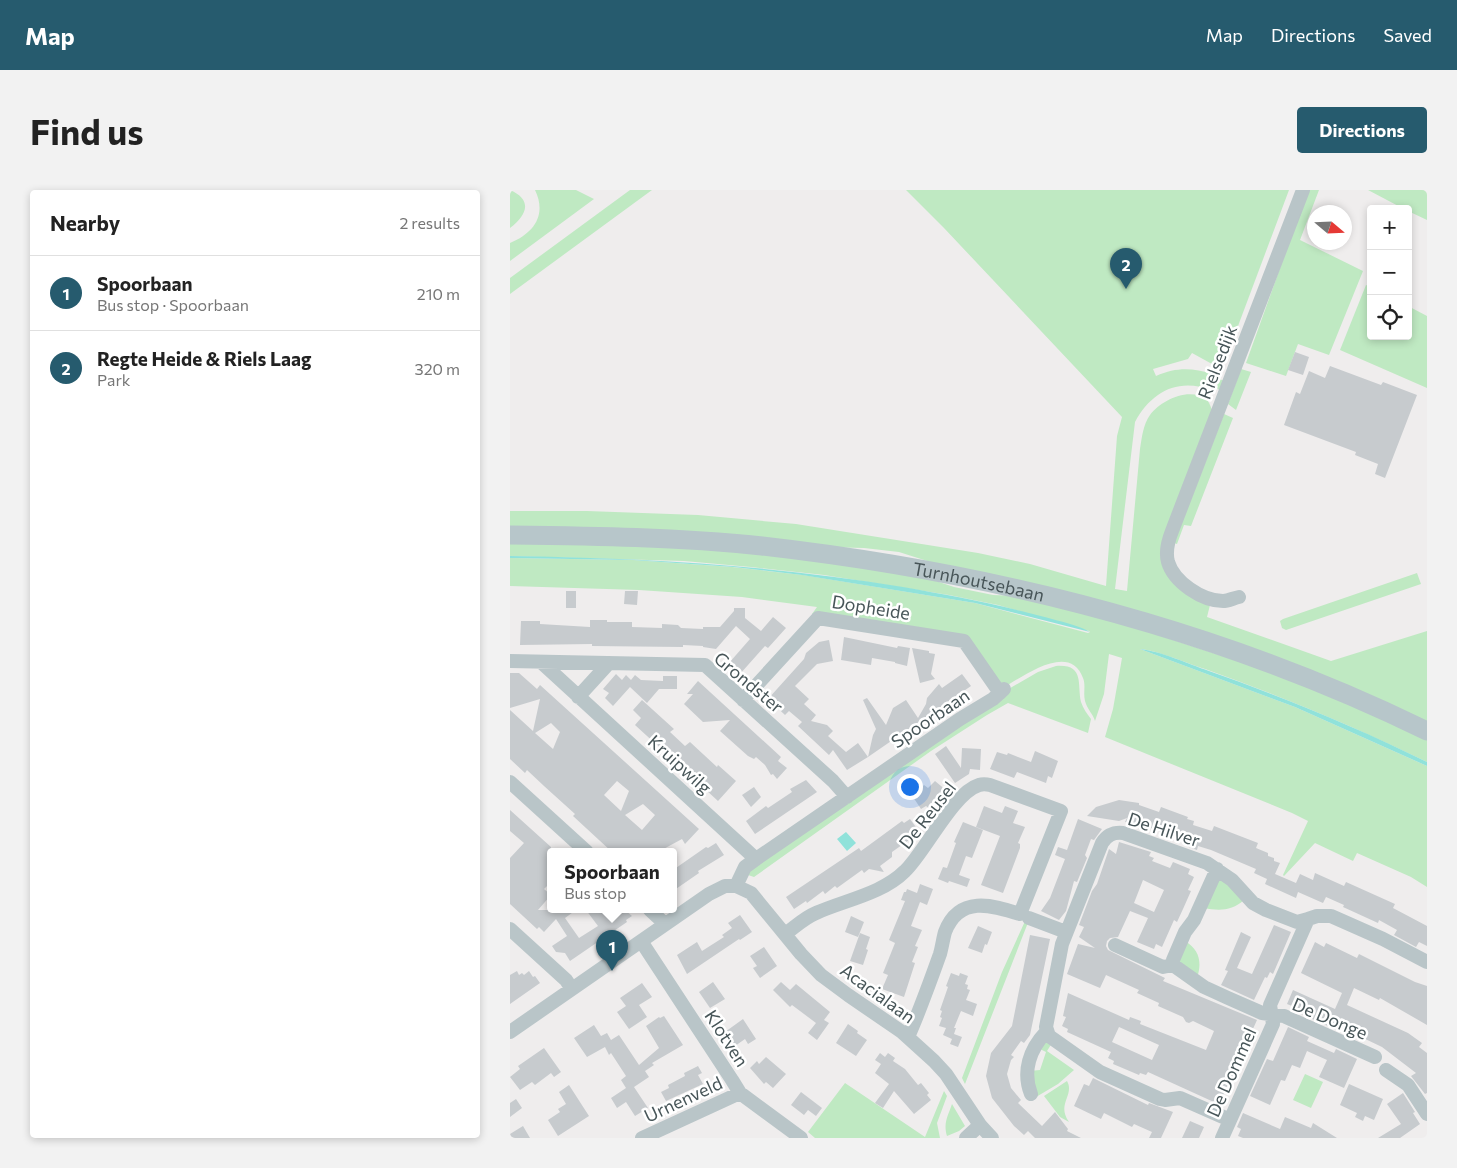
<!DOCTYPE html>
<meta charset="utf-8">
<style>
:root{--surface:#fff;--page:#f2f2f2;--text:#222;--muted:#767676;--line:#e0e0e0;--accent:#265b6e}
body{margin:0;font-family:Commissioner,sans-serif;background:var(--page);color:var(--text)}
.controls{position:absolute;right:15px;top:15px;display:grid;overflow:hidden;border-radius:5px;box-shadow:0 2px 8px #0003}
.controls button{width:45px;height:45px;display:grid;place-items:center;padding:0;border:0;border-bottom:1px solid var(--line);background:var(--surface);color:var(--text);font:25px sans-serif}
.compass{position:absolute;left:797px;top:15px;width:45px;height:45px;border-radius:50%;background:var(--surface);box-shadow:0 2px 8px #0003;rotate:109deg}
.you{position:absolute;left:399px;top:596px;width:18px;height:18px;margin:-12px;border:4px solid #fff;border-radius:50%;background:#1a73e8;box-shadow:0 0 0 8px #1a73e833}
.badge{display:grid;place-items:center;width:32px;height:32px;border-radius:50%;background:var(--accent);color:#fff;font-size:16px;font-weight:700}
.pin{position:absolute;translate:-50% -41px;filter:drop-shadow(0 1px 2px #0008)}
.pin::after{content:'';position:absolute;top:26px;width:18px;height:15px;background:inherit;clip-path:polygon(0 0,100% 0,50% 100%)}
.popup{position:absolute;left:37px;top:658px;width:130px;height:65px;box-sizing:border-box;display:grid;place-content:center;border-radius:5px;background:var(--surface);filter:drop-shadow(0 1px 4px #0005);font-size:16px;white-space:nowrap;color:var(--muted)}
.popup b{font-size:19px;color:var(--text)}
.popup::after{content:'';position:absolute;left:50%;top:100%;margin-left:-10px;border:10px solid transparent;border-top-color:var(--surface)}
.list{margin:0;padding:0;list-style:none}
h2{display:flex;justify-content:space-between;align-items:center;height:65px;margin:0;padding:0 20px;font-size:21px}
h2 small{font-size:16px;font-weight:400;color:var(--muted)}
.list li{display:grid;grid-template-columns:32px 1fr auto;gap:15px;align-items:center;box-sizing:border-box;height:75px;padding:0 20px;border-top:1px solid var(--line)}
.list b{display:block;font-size:19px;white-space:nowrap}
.list p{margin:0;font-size:16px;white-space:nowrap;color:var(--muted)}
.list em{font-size:16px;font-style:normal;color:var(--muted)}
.icon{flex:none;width:28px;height:28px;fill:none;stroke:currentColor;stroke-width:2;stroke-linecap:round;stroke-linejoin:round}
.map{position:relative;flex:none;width:917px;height:948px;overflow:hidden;border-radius:5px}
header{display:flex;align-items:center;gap:30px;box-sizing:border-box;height:70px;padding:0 25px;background:var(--accent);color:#fff}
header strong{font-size:24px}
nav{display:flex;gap:28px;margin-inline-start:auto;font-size:18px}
.intro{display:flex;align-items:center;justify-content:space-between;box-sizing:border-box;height:120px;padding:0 30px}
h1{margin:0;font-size:35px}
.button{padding:12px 22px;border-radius:5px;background:var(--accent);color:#fff;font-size:18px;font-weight:700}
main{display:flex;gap:30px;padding:0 30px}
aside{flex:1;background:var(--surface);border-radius:5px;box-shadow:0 2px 8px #0003}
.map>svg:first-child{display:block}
</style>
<header>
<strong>Map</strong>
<nav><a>Map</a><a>Directions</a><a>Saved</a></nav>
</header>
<div class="intro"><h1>Find us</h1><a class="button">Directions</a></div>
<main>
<aside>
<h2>Nearby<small>2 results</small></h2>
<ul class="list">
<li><span class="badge">1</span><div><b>Spoorbaan</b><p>Bus stop · Spoorbaan</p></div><em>210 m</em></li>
<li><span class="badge">2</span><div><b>Regte Heide &amp; Riels Laag</b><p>Park</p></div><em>320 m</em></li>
</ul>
</aside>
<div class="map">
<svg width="917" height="948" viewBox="0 0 917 948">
<rect width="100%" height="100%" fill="#efeded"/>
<path fill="#bfe9c2" d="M0,0C23,10 17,25 0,38Z
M25,0H66L84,9L0,71V53C24,43 37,25 25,0Z
M120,0H142L0,104V88Z
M396,0H779L713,176L702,174L682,163L678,169L643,179L646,186C667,177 682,178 703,184V187L715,191L710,201L707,198L703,201C669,187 642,201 625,232L605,399L617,401L630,259C632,247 633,235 640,225C651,210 680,196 697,210C699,212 701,217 702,220L653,364L700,415L697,427L821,471L917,441V533L900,525L389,362L354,358L313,357L0,338V321H77L188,325L286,334L468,363L520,374L596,396L607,246L612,227L434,38Z
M798,0H809L790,50L853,81L819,165L788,154L776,186L736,173Z
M858,0H917V30L898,21V19H894Z
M856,95L861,97V146H898V116L917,126V198L830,160Z
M731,179L741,182L726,220L718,214Z
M714,224L723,228L681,336L674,335L667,354L664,353Z
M0,351L96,353L241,362L411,386L444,397L483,405L510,406L602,430L786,490L917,547V572C845,537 771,506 695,479C679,474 646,460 630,459L785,517L917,576V697L901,687L847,663L843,671L805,653L774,686L773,685L798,631L782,623L595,547L603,519L612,468L599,464L594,504L585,531C583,524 577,519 575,511C573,503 576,495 573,488C560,451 512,487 493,498L457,448L302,424L307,417L232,407L129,400L0,396V368L123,370L222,377L293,385L465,413L578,443L580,442L579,441L488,415L439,405L314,385L241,377L174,371L0,366Z
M907,383L911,394L776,440L772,438L770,431L773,429Z
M546,476C575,474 567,494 571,512C573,518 577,524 581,529L578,543L498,513L477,525L421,561L244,687L235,684L495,501L528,482Z
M709,691H714L734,710C722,721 709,721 694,718L706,693Z
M516,729L519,730L455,894L452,888L492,782Z
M675,751C690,760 692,773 687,788L667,773Z
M535,852L542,853L537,861L564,880L548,894L526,907L519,881L530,880L536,862L528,858Z
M795,884L813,892L801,918L783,910Z
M557,891C565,905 546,914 559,932L550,927L534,906Z
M335,893L415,947L434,901L437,906L427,933L430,948H305L298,942Z
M442,914L455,936L449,941L437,946C433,933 438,926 442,914Z"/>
<path fill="#90e2da" d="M0,366C132,368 262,375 393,397C432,404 472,411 511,421C526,425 570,435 580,442L465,413L292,385L224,377L123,370L0,368Z
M630,459C650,461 679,474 699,481C773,507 846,537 917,572V576L785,517Z
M336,642L346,653L337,661L327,649Z"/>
<path fill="#c7cbce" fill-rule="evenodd" d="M785,162L799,167L793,185L778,180Z
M820,176L871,195L873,192L907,205L875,288L865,284L868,274L845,265L846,262L774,235L786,202L790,204L799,181L815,188Z
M56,401H66V418H56Z
M115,401H128L127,415L114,414Z
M224,418H235V428L251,441L263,427L276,438L258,458L255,456L230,484L219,473L240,449L226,436L206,459L193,457V456L173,455V457L82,456V454L10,455L11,431H30V434L80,437V430H97V432H122V437L152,438V434L168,435L171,438L193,439V437H210L224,421Z
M334,447L387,458L388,456L400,458L397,476L385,473V472L362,468L361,475L331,470Z
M319,450L323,471L307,474L285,496L299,509L294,514L306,525L301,531L317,535L323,541L318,546L336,562L348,553L358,567L337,580L323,560L319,565L288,536L292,532L279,521L275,525L258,509L294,469L296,463L309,452Z
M402,458L419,461V463L425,464L421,484L425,489L410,493Z
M0,483H9L27,499L30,495L189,639L175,654L172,649L148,662H102L63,626L65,624L34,596L17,580L15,583L0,569V520L23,541L30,509L0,518ZM41,533L50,542L43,559L25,543ZM107,591L119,601L111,621L94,605ZM133,614L145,625L132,640L115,625Z
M106,484L112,490L116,485L121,490L125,485L131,490L153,491V486H167V499H149L137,513L120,497L103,516L95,508L99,503L93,499Z
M452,484L461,496L358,567L363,545L366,539L353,510L357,508L376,535L383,518L396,510L408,528L416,514L417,508L429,494L432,498Z
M188,491L271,567L268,571L277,578L267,589L263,584L261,585L255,575L246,567L244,569L238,566L210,541L220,530L193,532L174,514L183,504H177Z
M132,510L164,539L160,542L175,556L180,552L207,577L208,575L226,591L208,611L125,535L131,528L123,520Z
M436,556L451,578L452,558L471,559L470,580L460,579L459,584L445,593L425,564Z
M525,561L548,571L542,588L538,586L536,593L507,582L504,588L480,579L487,562L497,565L498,563L521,572Z
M296,590L307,602L245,644L236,631L256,616L258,618L282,602L280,599Z
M425,591L437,601L420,619L416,616L411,619L403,607L414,595L418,598Z
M244,597L251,607L241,617L232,605Z
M609,610L629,613V615L649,622L651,617L678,627L677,629L684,631L683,635L702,641L704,636L748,653L746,658L758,663V666L764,668V671L770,673L765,684L786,693L790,684L803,690L805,683L834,696L836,692L885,714L883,718L917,736V756L909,752L906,757L884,745L887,740L869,730L868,733L833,717L834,715L816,707L813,713L788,702L786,708L755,694L757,689L744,683L746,679L701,660L688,656L687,660L676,656L677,652L630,634L615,632L617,628L609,631L577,626L586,617Z
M474,616L492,623L495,616L508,621L503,633L515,637L508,653L510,654V658L493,703L471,695L490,646L466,637Z
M0,620L41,657V692L34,699L41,705L28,720H66L55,728L69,748L88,736L76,720H115L122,726L116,730L117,732L60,771L55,763L46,762L42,756L57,746L46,729L34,742L29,737L27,739L0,714V668L14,653L0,641Z
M400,629L408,640L397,648L399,650L382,662V667L370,676L374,682L359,679L354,683L352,680L327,698L325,696L315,704L313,701L297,713L296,711L284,719L276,707L349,658L351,661L392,631L394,633Z
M568,629L592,639L584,650L581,649L575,665L577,668L567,692L564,691L556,721L549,730L531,721L540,708L555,669L545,665L548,657L557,660Z
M453,632L473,640L462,668L456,666L449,685L460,689L457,697L439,691L438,693L428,689L433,677L437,678L446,653L444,652Z
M609,652L641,662L639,666L644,668L642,671L660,678L663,672L680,679L678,684L684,687L678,700L681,701L673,719L667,732L664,730L652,757L646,754L644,759L627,752L638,728L620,721L608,747L600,748L597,751L596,756L598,760L655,788L653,791L747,830L732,863L735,864L723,891L720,889L712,908L709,907L706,913L638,882L636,885L630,883L629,885L603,874L604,871L598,868L601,862L557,842L558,839L552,836L556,827L553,826L558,803L619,830L620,827L631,831L630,834L696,860L704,841L683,831L679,833L676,832L673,827L648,816L649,813L627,803L629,800L596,785L590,798L557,784L568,754L585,758L569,747L574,737L569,735L582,701L587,694L599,659L606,664ZM633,690L654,700L644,722L624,713ZM609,837L649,855L642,870L602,852Z
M206,653L214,665L188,681L189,683L163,701V680L196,657L198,658Z
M410,694L423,699L417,715L410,712L401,736L412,740L405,756L408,757L402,772L405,773L394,807L372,799L378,785L373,783L385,753L379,750L395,711L391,710L394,702H396L397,699L407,703Z
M230,725L242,742L230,750L229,749L177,784L167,765L187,752L192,761L214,747L212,745L222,738L218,733Z
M341,726L354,732L348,747L335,742Z
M764,735L781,742L763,784L760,782L757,788L755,787L744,810L711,795L718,781L715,780L731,742L741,747L727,778L742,784Z
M468,736L482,742L477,755L475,754L472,763L458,758Z
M350,743L360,747L356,759L358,760L353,775L340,771Z
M520,745L540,749L520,845L514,853L511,851L501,865L504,867L501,870L497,884L501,898L511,910L508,913L532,936L545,922L558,939L557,941L571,948H525L518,941L514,945L504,936L482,908L476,886L481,863L502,836Z
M805,752L814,757L816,753L847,768L849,764L905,792L917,796V835L870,808L869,810L844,798L837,815L898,843L912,853L909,857L917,863V903L915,904L901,886L906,883L872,857L849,846L847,849L780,819L782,816L777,814L783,800L825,819L832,803L791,783Z
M254,757L267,776L250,788L243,778L247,776L240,766Z
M7,781L9,785L12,783L14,785L19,781L23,787L25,786L30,793L0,814V785Z
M441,783L449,786L450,783L458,786L455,794L458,795L457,799L460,800L456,810L467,814L463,826L451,821L444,838H446L444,844L452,847L448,857L440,854L442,849L433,845L436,838L429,836L432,828L430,827L432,821L430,820L438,797L436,796Z
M203,792L215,809L200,818L189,802Z
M271,792L280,800L286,794L320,822L314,830L319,833L307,850L298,843L306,833L282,815L280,817L263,800Z
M132,793L142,807L129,815L137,827L119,839L107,822L116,816L110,808Z
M154,826L173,855L142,873L144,875L135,881L139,887L124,897L138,918L125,926L116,912L107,918L101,908L116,898L111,890L116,886L101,863L99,865L95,857L77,867L64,848L84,835L91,846L97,843L101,850L109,845L129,875L149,858L136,836L149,827L150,828Z
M233,829L246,849L238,854L235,849L225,856L215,842Z
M338,834L348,841L347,843L357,850L346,866L326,853Z
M778,837L799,847L797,851L824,863L826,859L847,869L834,898L809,887L817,870L797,861L790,878L782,875L775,891L771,890L760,915L740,906L757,869L763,871Z
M34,858L51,882L44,887L41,883L25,895L22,892L10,900L0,887L10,879L8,876Z
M370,863L375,867L378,863L385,868L383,871L395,879L408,895L411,893L419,903L417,905L421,910L404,924L384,901L373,918L365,913L379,894L365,883L371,874L365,870Z
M256,867L276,884L263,898L256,892L254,894L240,878L247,871L249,874Z
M188,876L192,883L188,885L193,894L156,911L151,902L159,898L158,895L175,886L174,883Z
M583,888L638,915L639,913L663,922L651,948H639L642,942L624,934L622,937L594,923L591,929L564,916L574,894L579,896Z
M839,894L873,909L864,930L855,926L853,931L845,927L847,923L830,915Z
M59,895L79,926L48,946L38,930L50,922L48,919L56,914L49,902Z
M291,902L312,918L306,926L298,920L294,925L281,915Z
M893,903L905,922L903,923L910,934L890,948H868L891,934L877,914Z
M6,909L12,918L0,927V913Z
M733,923L770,939L775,927L801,938L803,933L827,948H733L728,946L731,939L727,937Z
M680,931L694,937L689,948H672Z
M13,936L20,948H0V944Z"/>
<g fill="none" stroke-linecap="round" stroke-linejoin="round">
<path stroke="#b9c5c8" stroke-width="14" d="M729,407C724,408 718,411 713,411C692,411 664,392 658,372C655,361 658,351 662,341L793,0
M0,471L195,475L323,591L337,607
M31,472L246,669
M68,507L99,473
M233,510L308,428L454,451L490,503
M0,592L77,662
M226,696L235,677L246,669L450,529L483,509L494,499
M140,720L155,734
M519,728L556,742
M0,739L56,790L62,799
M275,744C285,737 294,728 306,723C335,710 372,704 395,681C415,662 443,603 469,595C472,594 476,594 480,595L551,621L510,724C482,715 449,705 435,742C433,749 432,757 430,764C420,792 410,820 398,847
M131,751L222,890L230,903L291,948
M605,755L653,777L663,775L694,797L718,808L752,823L774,826L865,867
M663,775V770L675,742L684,730L707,679
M0,842L199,704L215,696H226L241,703L291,764L311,785L338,805L392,842L424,871L436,884L470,935L482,948
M876,880L898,895L917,924
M521,904C512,881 520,859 536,842
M720,930L670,908L655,910L650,909L590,882L539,846L536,837L552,754L592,653C597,645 603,642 613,643L697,673L722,690L743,713L756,720L787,732L798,729
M132,948L230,903
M456,948L470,935
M712,948L763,834L760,815L798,729L807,726H821L873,749L917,772"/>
<path stroke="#b7c6ca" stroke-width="19" id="s1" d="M0,345C84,346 168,347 252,356C481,382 709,439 917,541"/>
</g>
<g text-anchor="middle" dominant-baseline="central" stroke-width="5" stroke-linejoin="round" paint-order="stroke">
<g font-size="18" fill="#475558" stroke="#fff">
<text transform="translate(707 172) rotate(-69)">Rielsedijk</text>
<text stroke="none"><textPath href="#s1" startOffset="472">Turnhoutsebaan</textPath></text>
<text transform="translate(361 417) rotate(9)">Dopheide</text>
<text transform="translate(239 492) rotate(40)">Grondster</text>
<text transform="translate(420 528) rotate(-34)">Spoorbaan</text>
<text transform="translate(170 574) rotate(42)">Kruipwilg</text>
<text transform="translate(417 625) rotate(-52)">De Reusel</text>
<text transform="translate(654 639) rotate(18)">De Hilver</text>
<text transform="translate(368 803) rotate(36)">Acacialaan</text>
<text transform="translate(820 828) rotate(23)">De Donge</text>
<text transform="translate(217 848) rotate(57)">Klotven</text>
<text transform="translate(721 882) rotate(-66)">De Dommel</text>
<text transform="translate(173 909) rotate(-25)">Urnenveld</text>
</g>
</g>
</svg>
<div class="controls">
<button>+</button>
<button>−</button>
<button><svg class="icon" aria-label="locate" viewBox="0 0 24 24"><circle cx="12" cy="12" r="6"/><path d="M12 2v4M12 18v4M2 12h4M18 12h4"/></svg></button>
</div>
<svg class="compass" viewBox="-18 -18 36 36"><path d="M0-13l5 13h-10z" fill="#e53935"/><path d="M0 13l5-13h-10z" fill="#767676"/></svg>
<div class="you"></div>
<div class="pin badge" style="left:102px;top:781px">1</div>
<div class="popup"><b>Spoorbaan</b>Bus stop</div>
<div class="pin badge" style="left:616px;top:99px">2</div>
</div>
</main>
